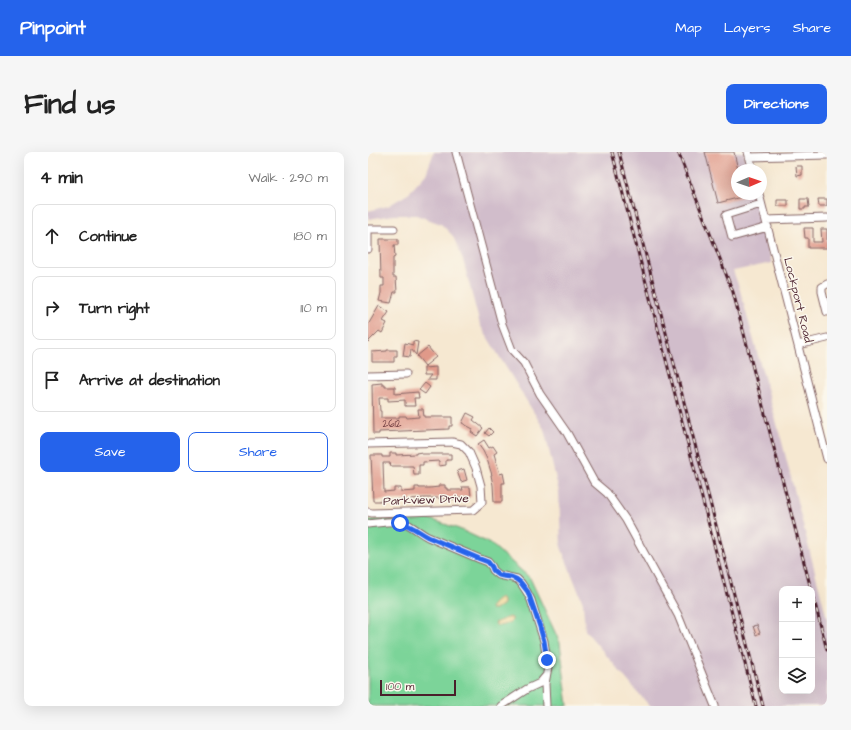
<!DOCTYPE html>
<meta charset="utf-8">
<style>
:root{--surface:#fff;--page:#f6f6f6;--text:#222;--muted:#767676;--line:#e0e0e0;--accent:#2563eb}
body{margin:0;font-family:"Architects Daughter",sans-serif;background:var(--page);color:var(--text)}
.controls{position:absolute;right:12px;bottom:12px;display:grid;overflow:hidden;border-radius:8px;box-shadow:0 4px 16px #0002}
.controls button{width:36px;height:36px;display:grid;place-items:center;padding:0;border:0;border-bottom:1px solid var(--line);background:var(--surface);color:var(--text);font:20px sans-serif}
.compass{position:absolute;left:363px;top:12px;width:36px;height:36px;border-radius:50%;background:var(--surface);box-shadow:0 4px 16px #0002;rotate:88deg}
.scale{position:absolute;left:12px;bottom:10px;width:76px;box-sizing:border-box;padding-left:4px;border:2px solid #4a1f2b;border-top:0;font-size:11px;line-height:14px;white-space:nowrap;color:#4a1f2b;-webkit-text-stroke:3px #fbf7ec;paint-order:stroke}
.stop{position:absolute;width:12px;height:12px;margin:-9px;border:3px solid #2563eb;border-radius:50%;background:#fff}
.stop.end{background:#2563eb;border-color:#fff;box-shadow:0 1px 4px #0008}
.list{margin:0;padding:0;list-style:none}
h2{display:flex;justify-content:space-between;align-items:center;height:52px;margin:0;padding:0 16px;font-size:17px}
h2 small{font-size:13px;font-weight:400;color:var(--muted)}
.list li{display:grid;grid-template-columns:26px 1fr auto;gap:12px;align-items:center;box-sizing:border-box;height:64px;margin:0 8px 8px;padding:0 8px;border:1px solid var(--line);border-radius:8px}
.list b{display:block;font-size:15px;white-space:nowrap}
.list em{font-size:13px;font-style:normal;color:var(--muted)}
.actions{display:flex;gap:8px;padding:12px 16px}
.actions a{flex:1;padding:9px 0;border:1px solid var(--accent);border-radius:8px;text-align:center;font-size:14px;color:var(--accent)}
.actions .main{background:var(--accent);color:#fff}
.icon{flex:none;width:22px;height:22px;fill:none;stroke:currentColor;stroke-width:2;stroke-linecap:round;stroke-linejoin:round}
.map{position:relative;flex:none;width:459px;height:554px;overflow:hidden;border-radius:8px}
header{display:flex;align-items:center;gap:24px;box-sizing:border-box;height:56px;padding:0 20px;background:var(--accent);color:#fff}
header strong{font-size:19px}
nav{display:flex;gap:22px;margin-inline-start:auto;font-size:14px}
.intro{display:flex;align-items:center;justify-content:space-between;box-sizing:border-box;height:96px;padding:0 24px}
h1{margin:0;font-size:28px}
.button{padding:10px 18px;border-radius:8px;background:var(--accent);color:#fff;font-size:14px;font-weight:700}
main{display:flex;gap:24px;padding:0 24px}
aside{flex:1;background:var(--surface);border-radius:8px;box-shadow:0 4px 16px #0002}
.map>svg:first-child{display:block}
</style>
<header>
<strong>Pinpoint</strong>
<nav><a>Map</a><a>Layers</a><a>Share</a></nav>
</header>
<div class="intro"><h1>Find us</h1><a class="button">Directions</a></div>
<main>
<aside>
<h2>4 min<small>Walk · 290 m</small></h2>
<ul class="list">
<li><svg class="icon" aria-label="ahead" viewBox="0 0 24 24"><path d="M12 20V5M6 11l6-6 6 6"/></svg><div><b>Continue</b></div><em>180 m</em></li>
<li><svg class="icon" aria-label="right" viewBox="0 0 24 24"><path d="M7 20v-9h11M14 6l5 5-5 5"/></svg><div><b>Turn right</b></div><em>110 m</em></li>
<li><svg class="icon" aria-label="arrive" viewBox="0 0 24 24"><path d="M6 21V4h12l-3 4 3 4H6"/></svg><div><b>Arrive at destination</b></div></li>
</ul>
<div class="actions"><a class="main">Save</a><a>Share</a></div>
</aside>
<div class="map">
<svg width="459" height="554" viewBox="0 0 459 554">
<rect width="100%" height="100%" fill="#fbf7ec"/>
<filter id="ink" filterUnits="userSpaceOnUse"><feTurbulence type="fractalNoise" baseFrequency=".025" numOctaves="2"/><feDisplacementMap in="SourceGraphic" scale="8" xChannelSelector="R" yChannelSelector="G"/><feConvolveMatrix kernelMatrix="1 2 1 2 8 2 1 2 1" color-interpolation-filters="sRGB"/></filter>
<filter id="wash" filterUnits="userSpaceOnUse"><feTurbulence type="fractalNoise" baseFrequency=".012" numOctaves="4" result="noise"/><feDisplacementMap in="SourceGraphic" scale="16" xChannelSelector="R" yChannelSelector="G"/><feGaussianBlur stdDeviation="0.9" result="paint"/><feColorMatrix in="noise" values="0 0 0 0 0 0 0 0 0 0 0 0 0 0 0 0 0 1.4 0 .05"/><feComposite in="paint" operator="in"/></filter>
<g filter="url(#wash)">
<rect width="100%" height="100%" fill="#f6e8d1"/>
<path fill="#d1bdcb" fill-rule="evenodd" d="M66,0H376L380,18H369V42H386L404,111L365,119L371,135L414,290L459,467V554H282L270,541L217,478L215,451L193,395L191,340L176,277L112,173L95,108L85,84L73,72L48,63H26L0,67V59L20,54L40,42L58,22ZM414,437H444V539H414Z"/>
<path fill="#7bd499" stroke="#627a62" d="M62,367L91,377L123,392L162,426L192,491L200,554H0V368Z"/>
<path fill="#eeda9e" stroke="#9c7c64" d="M133,446L135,449V452L127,458H123L122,456C124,453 129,447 133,446Z
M141,465L144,466V468C141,472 132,475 128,473L127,471L129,470Z"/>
<g id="blocks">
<path fill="#e09989" d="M337,0H366L370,18H369V42H381V43L350,51Z
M428,14H434V23L429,24Z
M432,47H440L441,55H437V57H432Z
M450,47H459V54H451Z
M409,48H420V54H409Z
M436,76H445V90H454L453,77H459V96H440V86H437Z
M12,87H30V93H26L27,105L25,106V125H28L29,140H26L23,151L11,149L13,141V134H16V126H13Z
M11,154L21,160L15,169L19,171L14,181L11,179L0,190V173Z
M45,189L50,190L48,203L43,197L42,205L35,204L37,191L45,193Z
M60,195L68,205L57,214L49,204Z
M19,198H29V204H26V210H4V200L19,199Z
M68,215V228H59L63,223H56V216Z
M14,231V233H17V235H27V242L50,240L51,246H46L47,254H37V248L20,249V246H11L12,259H13V266H31V264H38L39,266L51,265L50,257H55L56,265H84V274H81V277L11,280V282H5L4,232Z
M57,231L62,235L57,242L51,238Z
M99,261L107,265L105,268L115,276L109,284L103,280L105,277L94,271Z
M121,276L125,280L121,284L117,281Z
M116,288L121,296L125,294L129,300L126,302L132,322L135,321L137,331H134V350H126L125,333L123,323H124L119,307L115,299L110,292Z
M54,300V302H83V308H78V313L71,314V309L55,310V313H51V323H46L45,314H23L22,311H15L16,340L26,339V336H33V340L47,339V335H51V336H62L71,335V333H77V336H79V338H95L94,335H102L103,345H87V347H71V346H56L43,347V348H12V349H5L3,303H14V305H22V301H28V303L48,302V301Z
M96,317L99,328L93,330L89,319Z
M389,473L392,481L388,483L385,474Z"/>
</g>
</g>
<g filter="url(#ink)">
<use href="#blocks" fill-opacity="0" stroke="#866565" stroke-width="1"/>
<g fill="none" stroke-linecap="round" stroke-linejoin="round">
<g stroke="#866565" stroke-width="9">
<path id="minor" d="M88,0L134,172L144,198L156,211L172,242L199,281L226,330L239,341L258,368L310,463L347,554
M380,0L385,18
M381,5L459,3
M391,42L459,307
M393,52L358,63L364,85L400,75
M398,68L459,66
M0,77H26
M0,97V77
M459,132L454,135V140L459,160
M430,193L459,186
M0,223L38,222
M0,292L84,290L93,292L101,300L108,316L113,334L114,350L105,358L4,361L0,360
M0,372C13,371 30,367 41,373C48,377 54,382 60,385L112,407L120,410L124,415L125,418L131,423L149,427L153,431L159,440L163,448L176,489L180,515L177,532L178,554
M133,554L159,537L172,531L177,525"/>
</g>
<use href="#minor" stroke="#fff" stroke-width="7"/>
<g stroke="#4a1f2b" stroke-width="3">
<path id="rail" d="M244,0L388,554
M251,0L395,554
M310,0L365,140L443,437
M444,440L459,498"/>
</g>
<use href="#rail" stroke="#fbf7ec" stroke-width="1.5" stroke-dasharray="4.5" stroke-linecap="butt"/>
</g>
</g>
<g fill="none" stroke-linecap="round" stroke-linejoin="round" filter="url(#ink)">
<path stroke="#2563eb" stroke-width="5" d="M32,371C43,373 51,380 60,385L112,407L120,410L124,415L125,418L131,423L135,424L143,425L148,427L153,431L160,440L172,475L176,489L179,508"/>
</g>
<g text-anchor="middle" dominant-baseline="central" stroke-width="3" stroke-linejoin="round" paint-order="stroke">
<g font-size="10" fill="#703e42">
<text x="24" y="272">2612</text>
</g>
<g font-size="12" fill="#4a1f2b" stroke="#fbf7ec">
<text transform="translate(430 148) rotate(76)">Lockport Road</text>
<text transform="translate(58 348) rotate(-2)">Parkview Drive</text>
</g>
</g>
</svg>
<div class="controls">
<button>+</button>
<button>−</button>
<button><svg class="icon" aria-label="layers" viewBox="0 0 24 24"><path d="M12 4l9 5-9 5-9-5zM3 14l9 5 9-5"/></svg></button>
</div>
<svg class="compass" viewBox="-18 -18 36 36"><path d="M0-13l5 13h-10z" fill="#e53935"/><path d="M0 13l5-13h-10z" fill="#767676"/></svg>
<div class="scale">100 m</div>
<div class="stop" style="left:32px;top:371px"></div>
<div class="stop end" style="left:179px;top:508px"></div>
</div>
</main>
